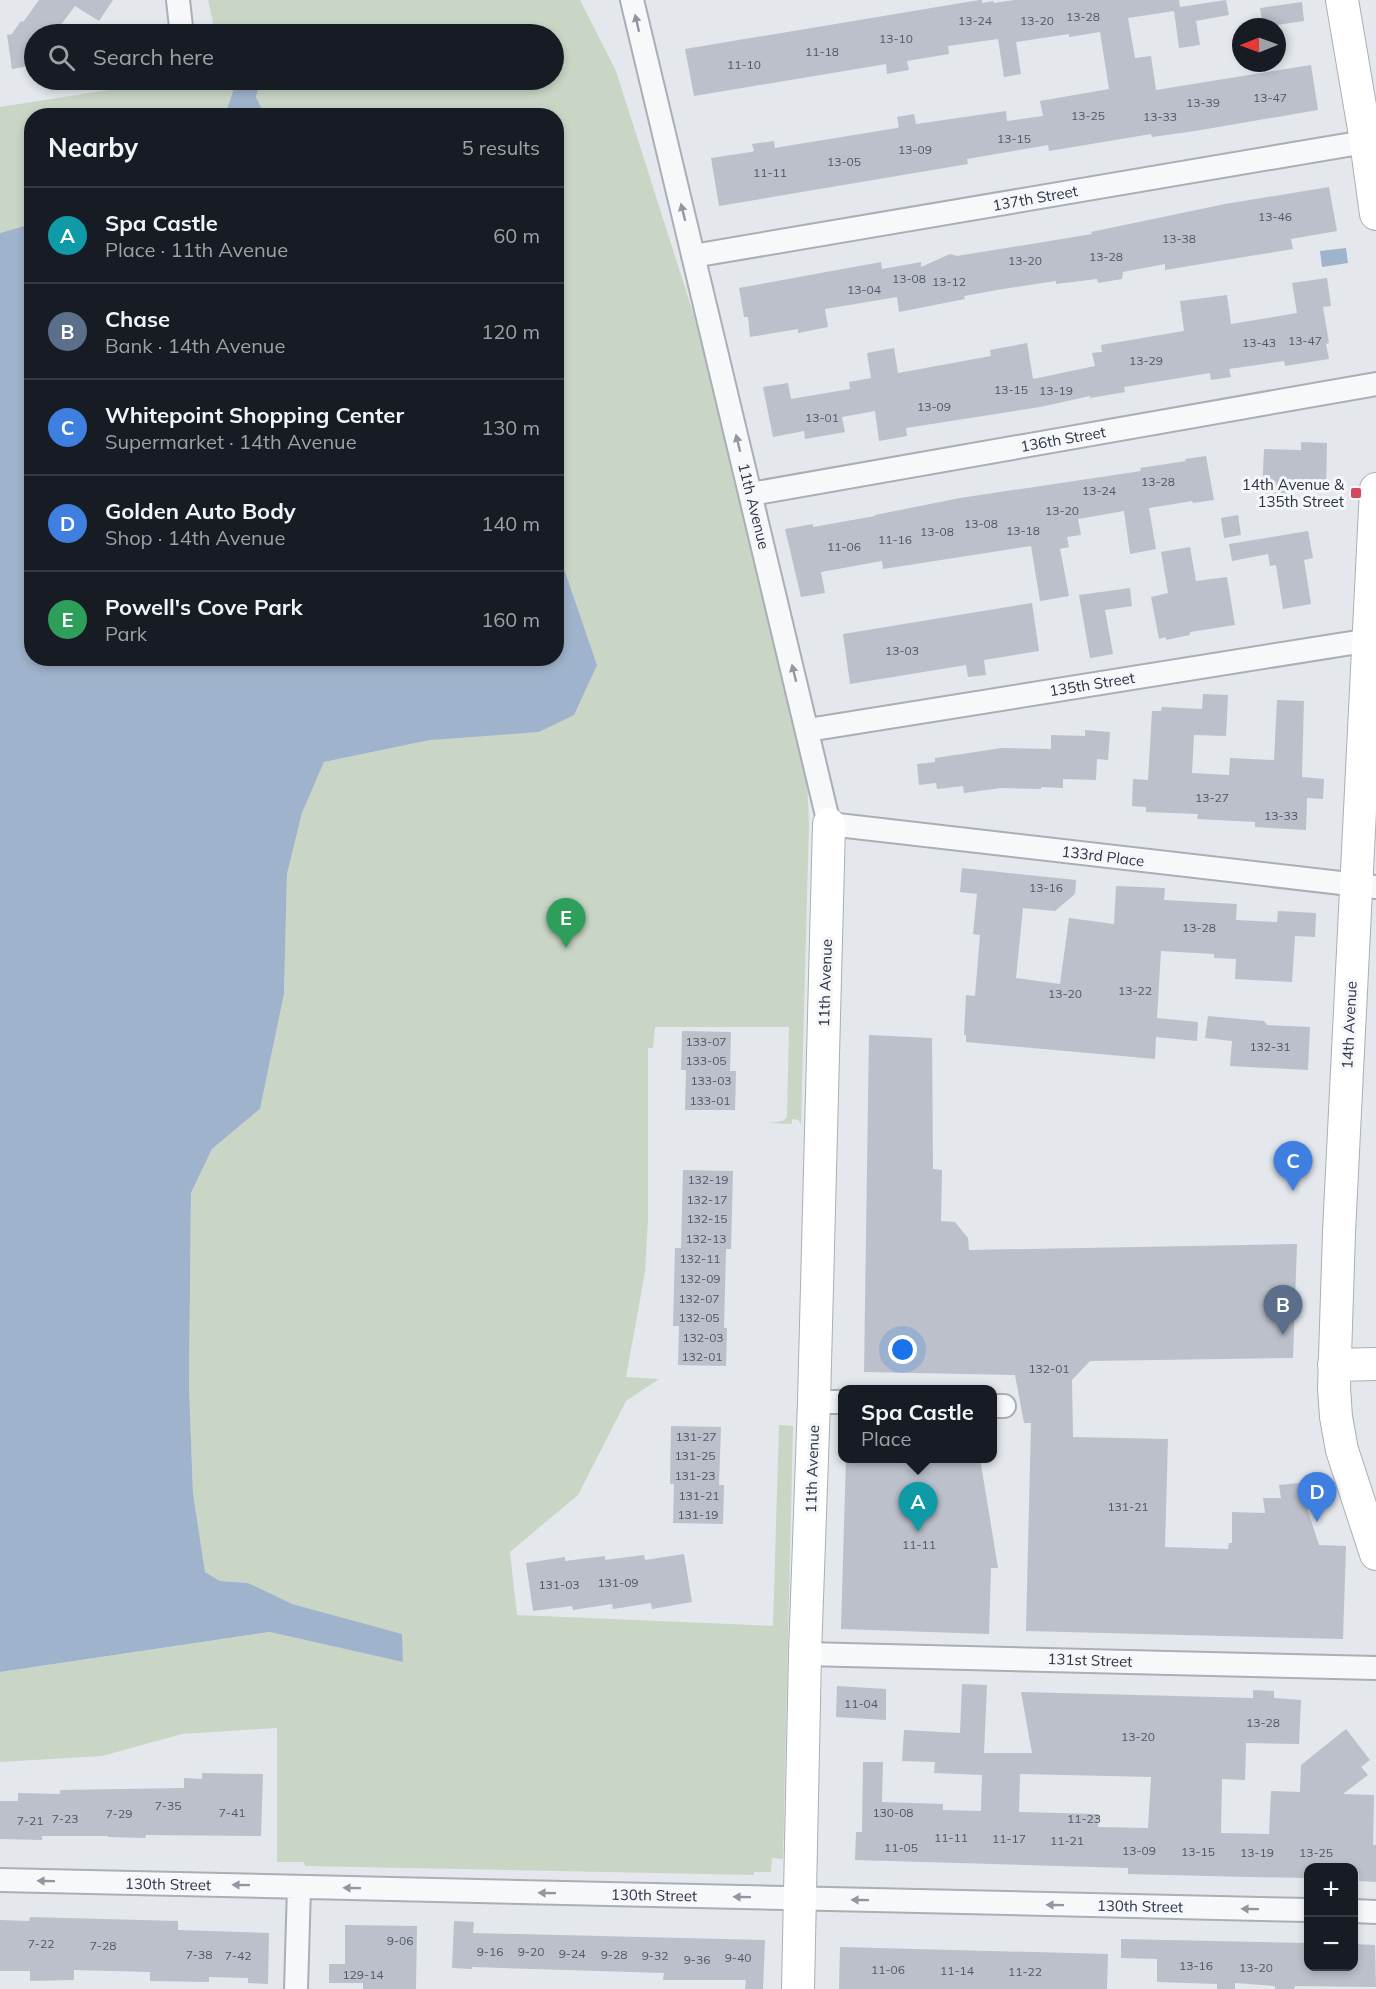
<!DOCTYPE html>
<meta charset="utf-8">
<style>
:root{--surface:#171b24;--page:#242831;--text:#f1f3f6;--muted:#9ea1a6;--line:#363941;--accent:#d1495b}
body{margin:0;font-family:Mulish,sans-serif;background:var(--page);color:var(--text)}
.controls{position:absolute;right:18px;bottom:18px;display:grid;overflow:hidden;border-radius:12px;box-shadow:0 3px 9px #0003}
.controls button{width:54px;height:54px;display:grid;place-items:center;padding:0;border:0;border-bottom:2px solid var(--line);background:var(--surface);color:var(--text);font:30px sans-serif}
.compass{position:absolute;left:1232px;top:18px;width:54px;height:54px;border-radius:50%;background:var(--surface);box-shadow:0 3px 9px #0003;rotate:269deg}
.you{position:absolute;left:903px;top:1350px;width:21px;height:21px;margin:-15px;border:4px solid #fff;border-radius:50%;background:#1a73e8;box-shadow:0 0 0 9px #1a73e833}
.badge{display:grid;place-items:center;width:39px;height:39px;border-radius:50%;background:var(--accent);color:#fff;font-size:20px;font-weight:700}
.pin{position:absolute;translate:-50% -50px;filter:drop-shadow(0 2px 3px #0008)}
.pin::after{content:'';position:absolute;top:32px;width:21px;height:18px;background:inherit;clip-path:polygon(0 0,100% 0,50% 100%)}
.popup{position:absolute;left:838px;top:1385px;width:159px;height:78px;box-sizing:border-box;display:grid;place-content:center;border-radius:12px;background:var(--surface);filter:drop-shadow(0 2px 4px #0005);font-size:20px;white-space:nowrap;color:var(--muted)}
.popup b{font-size:22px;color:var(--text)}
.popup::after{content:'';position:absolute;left:50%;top:100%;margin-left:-12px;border:12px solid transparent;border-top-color:var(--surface)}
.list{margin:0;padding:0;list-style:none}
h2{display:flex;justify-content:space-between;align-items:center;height:78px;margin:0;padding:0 24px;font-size:26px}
h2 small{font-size:20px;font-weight:400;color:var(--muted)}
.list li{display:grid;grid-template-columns:39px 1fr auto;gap:18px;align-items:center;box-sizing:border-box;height:96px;padding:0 24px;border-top:2px solid var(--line)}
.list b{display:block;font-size:22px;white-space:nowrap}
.list p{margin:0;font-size:20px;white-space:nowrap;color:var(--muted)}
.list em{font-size:20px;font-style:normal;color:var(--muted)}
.icon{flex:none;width:33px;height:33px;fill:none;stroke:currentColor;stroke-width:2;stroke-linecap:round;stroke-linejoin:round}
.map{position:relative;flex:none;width:1376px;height:1989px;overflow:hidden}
.search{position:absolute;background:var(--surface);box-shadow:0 3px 9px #0003;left:24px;top:24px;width:540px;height:66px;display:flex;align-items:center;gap:15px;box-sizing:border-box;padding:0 21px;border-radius:33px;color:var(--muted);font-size:22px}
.panel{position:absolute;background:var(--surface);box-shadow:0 3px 9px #0003;left:24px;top:108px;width:540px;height:558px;border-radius:24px}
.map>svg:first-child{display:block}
</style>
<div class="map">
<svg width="1376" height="1989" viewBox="0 0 1376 1989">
<rect width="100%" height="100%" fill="#e4e7ec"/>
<path fill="#c9d6c5" d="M208,0H580L616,71L710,366L806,752L809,824L801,1124L798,1120L792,1119V1124L769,1123L783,1121L787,1117L789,1027H655L653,1048H648V1219L645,1272L626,1377L659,1379L626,1401L578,1495L510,1552L517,1615L773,1626L779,1425L793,1426L783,1859L772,1858L771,1872H754V1875L305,1866L304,1862H277V1728L182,1734L102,1756L0,1762V1672L271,1632L400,1661L248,1583L220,1581L205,1572L193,1493L189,1386L191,1193L212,1149L260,1109L284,994L287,874L302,813L324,762L430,740L597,665L557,548L556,116L265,115L256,97L261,80H554V34H210L213,22Z
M140,80H240L234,88L225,115L32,116L31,224L0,233V107L128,87Z"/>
<path fill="#9fb4cc" d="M240,80H261L256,97L265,115H225L234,88Z
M31,224L32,658H556L557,548L597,665L574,715L539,732L430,740L324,762L302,813L287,874L284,994L260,1109L212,1149L191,1193L189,1386L193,1493L205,1572L220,1581L248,1583L292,1604L402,1634L403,1662L270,1632L0,1672V233Z
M1346,248L1348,263L1322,267L1320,251Z"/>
<path fill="#bbc0ca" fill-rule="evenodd" d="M39,0H113L99,21L75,6L54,34H34V65L12,69L7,35L12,34L20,22L24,21Z
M979,0H982V3L993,1L994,3L1014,0H1179L1180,7L1226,0L1229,15L1196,21L1200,45L1179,48L1174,11L1128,18L1135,58L1151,56L1156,90L1311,65L1318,110L1195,131L1152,137L1151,134L1049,151L1048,145L967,159L968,164L719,206L711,158L751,152L754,151L752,144L774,141L775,148L780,147L897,128L899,127L897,117L914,114L916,124L1006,111L1007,121L1043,116L1040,101L1109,89L1100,32L1069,37V34L1016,42L1021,74L1004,77L998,39L948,46L949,54L907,61L909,70L887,74L886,64L694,96L685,49Z
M1302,2L1304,21L1263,27L1260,8Z
M1329,187L1337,231L1291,239L1293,249L1165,270V264L1123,272L1122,279L1098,283L1097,279L1056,284V281L1003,289L964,296L965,299L899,312L897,297L825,309L828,327L798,333V329L750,337L748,317H744L739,288L881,262L882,269L921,262V267L950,254L957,256L1092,234L1091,232L1225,204Z
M1327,278L1331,306L1323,307L1329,343L1326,344L1329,359L1285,366L1284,361L1229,369L1231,377L1211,380L1210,373L1124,387L1125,392L1090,398V396L1040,407L906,428L907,436L879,441L875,411L842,417L845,432L805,439L804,431L773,437L763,387L788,383L791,399L850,389L849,382L871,378L867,353L894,348L898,373L991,356L990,350L1027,343L1033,379L1095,366L1092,353L1102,352L1101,345L1184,331L1180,301L1227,295L1231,324L1297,313L1292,283Z
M1301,442L1327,443L1326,487L1287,486V495L1262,493L1264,449L1301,450Z
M1206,456L1214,500L1193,503L1192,501L1149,508L1156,549L1130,554L1124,511L1078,519L1081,535L1067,537L1069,547L1060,549L1069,596L1040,601L1031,546L883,569L882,561L821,572L825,593L801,597L785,529L813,524V527L875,516V515L960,498L1141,471L1140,468L1186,461L1185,459Z
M1238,515L1241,535L1224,538L1221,518Z
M1308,531L1313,558L1304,560L1311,604L1283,609L1276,565L1270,566L1268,554L1232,561L1229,544Z
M1190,547L1196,581L1227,577L1235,625L1190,632V635L1166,640V637L1159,639L1151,597L1168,593L1161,552Z
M1130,588L1132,606L1105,610L1113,654L1090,658L1079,595Z
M1032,603L1039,651L984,660L986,675L968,677L966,665L850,684L843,634Z
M1203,694L1228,695L1226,736L1194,735L1192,773L1229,775L1230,758L1274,760L1277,700L1304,701L1302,777L1324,779L1323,799L1307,798L1306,830L1255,827V822L1197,819L1198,814L1146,812V807L1132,806L1133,779L1148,780L1152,711H1161L1162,707L1202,709Z
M1085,730L1110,732L1108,760L1097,759L1096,780L1063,779V788L1041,787V789L1001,788L964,793L963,786L937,789L936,783L919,785L917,764L935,762V758L1002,748L1051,749V735L1085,736Z
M962,868L1076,880L1075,894L1055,911L1023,908L1016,978L1060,984L1069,918L1114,924L1116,886L1165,888L1164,900L1237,904L1236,920L1277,922L1278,911L1316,913L1315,937L1295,936L1292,982L1235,979L1236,959L1214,958V954L1161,951L1157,1018L1198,1022L1197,1041L1156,1037L1155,1059L966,1042V1035H964L966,995L975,996L980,935L973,934L977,894L960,892Z
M1208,1016L1264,1021L1267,1025L1310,1027L1308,1070L1230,1066L1232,1041L1205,1038Z
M682,1031L731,1032L730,1071H736L735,1110H685L686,1070H681Z
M869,1035L932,1038L933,1169L942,1170L941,1221L955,1222L968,1238L969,1250L1297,1244L1293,1358L1090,1361L1072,1380L1073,1437L1168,1439L1165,1547L1228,1549L1229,1543H1232V1512L1265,1513L1263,1498H1281L1279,1485L1299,1483L1319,1545L1346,1546L1343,1639L1026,1631L1031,1423H1024L1015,1375L864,1372Z
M683,1170L733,1171L731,1249H726L725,1288L724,1328H727L726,1366L678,1365L679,1326H673L675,1248H681Z
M671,1426L721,1427L719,1485H724L723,1524L673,1523L674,1484H670Z
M846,1458H980L998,1568H991L989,1634L841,1629Z
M684,1554L692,1602L652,1609L651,1603L613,1609L612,1604L573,1610L572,1606L533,1611L526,1563L565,1557V1561L605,1556V1560L644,1555L645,1560Z
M962,1684L987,1685L984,1753H1032L1021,1692L1253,1698V1690L1274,1691V1698L1301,1700L1299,1744L1246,1743L1245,1780L1222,1779L1221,1833L1269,1834L1271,1791L1300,1792L1301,1765L1346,1729L1370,1760L1361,1767L1368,1775L1343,1794L1374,1795L1373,1845H1376V1882L1359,1881V1873H1353V1868H1308V1878L1248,1877L1128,1874V1868L855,1860L856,1832H862L863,1762H883L882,1802L943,1804V1810L981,1811L982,1775L934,1773L935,1762L902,1761L904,1730L960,1733ZM1020,1774L1151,1777L1148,1828L1098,1827L1099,1814L1019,1812Z
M837,1686L886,1689V1720L836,1717Z
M202,1773L263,1774L261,1836L146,1835L145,1838L108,1837V1836H42V1840L0,1839V1801H18V1793L60,1794V1790L184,1788V1778L202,1779Z
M30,1917L178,1921V1930L269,1933L268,1984L248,1983V1978L209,1977V1982L150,1981V1972L74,1970V1980L30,1981V1971H0V1920L29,1921Z
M454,1921L474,1922L473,1933L765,1940L763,1989H745L746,1980H663L664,1973L472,1967V1969L452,1968Z
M345,1925L417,1926L416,1989H363V1983H329V1964H345Z
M1121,1939L1308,1943V1966H1353V1944L1375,1945L1376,1987L1295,1986L1294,1989H1275V1986L1235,1983V1989H1217V1984L1157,1982V1959L1121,1958Z
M840,1947L1108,1954L1107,1989H839Z"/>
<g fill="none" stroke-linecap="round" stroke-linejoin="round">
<g stroke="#a9aeb7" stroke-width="26">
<path id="street" d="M632,0L829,824L1376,887
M178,34L181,27L178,0
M693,256L1376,140
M751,494L1376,384
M808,730L1376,639
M814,1402H843
M993,1406H1004
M805,1654L1376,1668
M0,1880L1308,1910
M1354,1911L1376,1912
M296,1989L299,1887"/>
</g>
<g stroke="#a9aeb7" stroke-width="34">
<path id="secondary" d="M1342,0L1366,141L1376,214
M1376,489L1339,1232L1334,1388L1336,1417L1342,1450L1376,1554
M1334,1365L1376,1364
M798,1989L805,1654L814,1402L829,824"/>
</g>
<use href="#street" stroke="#f7f8fa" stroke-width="22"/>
<use href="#secondary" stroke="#fff" stroke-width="32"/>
</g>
<defs><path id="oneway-solid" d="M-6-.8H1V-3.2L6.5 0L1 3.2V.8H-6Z" transform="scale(1.5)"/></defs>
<g fill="#9196a0">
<use href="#oneway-solid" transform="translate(637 23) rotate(-103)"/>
<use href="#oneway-solid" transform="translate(683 212) rotate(-104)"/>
<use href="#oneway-solid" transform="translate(738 443) rotate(-104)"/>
<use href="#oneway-solid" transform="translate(794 673) rotate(-104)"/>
<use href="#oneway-solid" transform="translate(46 1881) rotate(-179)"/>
<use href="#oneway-solid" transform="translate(241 1885) rotate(-179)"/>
<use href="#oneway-solid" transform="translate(352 1888) rotate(-179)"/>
<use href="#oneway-solid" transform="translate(547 1893) rotate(-179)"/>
<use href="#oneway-solid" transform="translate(742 1897) rotate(-179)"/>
<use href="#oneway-solid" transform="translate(860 1900) rotate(-179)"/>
<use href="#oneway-solid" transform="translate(1055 1905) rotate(-179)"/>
<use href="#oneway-solid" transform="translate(1250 1909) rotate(-179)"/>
</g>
<rect fill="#d1495b" stroke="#f4f6f9" stroke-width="2" x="1350" y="487" width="12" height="12" rx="3"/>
<g text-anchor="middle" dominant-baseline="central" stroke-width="6" stroke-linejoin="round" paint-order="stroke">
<g font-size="12" fill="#4f5766">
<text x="1083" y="16">13-28</text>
<text x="975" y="20">13-24</text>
<text x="1037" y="20">13-20</text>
<text x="896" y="38">13-10</text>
<text x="822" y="51">11-18</text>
<text x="744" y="64">11-10</text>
<text x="1270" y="97">13-47</text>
<text x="1203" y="102">13-39</text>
<text x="1088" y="115">13-25</text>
<text x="1160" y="116">13-33</text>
<text x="1014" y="138">13-15</text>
<text x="915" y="149">13-09</text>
<text x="844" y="161">13-05</text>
<text x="770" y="172">11-11</text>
<text x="1275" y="216">13-46</text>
<text x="1179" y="238">13-38</text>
<text x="1106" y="256">13-28</text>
<text x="1025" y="260">13-20</text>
<text x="909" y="278">13-08</text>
<text x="949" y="281">13-12</text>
<text x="864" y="289">13-04</text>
<text x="1305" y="340">13-47</text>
<text x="1259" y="342">13-43</text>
<text x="1146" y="360">13-29</text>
<text x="1011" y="389">13-15</text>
<text x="1056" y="390">13-19</text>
<text x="934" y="406">13-09</text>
<text x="822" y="417">13-01</text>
<text x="1158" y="481">13-28</text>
<text x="1099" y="490">13-24</text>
<text x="1062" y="510">13-20</text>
<text x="981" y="523">13-08</text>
<text x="1023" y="530">13-18</text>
<text x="937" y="531">13-08</text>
<text x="895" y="539">11-16</text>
<text x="844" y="546">11-06</text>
<text x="902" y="650">13-03</text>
<text x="1212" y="797">13-27</text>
<text x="1281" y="815">13-33</text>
<text x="1046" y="887">13-16</text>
<text x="1199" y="927">13-28</text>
<text x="1135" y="990">13-22</text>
<text x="1065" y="993">13-20</text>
<text x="706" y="1041">133-07</text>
<text x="1270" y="1046">132-31</text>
<text x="706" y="1060">133-05</text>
<text x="711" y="1080">133-03</text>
<text x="710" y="1100">133-01</text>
<text x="708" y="1179">132-19</text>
<text x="707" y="1199">132-17</text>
<text x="707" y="1218">132-15</text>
<text x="706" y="1238">132-13</text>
<text x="700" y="1258">132-11</text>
<text x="700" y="1278">132-09</text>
<text x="699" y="1298">132-07</text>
<text x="699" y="1317">132-05</text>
<text x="703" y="1337">132-03</text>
<text x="702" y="1356">132-01</text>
<text x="1049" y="1368">132-01</text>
<text x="696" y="1436">131-27</text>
<text x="695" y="1455">131-25</text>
<text x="695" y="1475">131-23</text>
<text x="699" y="1495">131-21</text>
<text x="1128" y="1506">131-21</text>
<text x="698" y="1514">131-19</text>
<text x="919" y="1544">11-11</text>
<text x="618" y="1582">131-09</text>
<text x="559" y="1584">131-03</text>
<text x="861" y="1703">11-04</text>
<text x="1263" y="1722">13-28</text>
<text x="1138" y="1736">13-20</text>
<text x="168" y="1805">7-35</text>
<text x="232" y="1812">7-41</text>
<text x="893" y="1812">130-08</text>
<text x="119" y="1813">7-29</text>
<text x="65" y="1818">7-23</text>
<text x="1084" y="1818">11-23</text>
<text x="30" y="1820">7-21</text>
<text x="951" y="1837">11-11</text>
<text x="1009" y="1838">11-17</text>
<text x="1067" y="1840">11-21</text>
<text x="901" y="1847">11-05</text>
<text x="1139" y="1850">13-09</text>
<text x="1198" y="1851">13-15</text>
<text x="1257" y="1852">13-19</text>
<text x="1316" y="1852">13-25</text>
<text x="400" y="1940">9-06</text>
<text x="41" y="1943">7-22</text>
<text x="103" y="1945">7-28</text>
<text x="490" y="1951">9-16</text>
<text x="531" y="1951">9-20</text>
<text x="572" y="1953">9-24</text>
<text x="199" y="1954">7-38</text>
<text x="614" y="1954">9-28</text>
<text x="238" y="1955">7-42</text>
<text x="655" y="1955">9-32</text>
<text x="738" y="1957">9-40</text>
<text x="697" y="1959">9-36</text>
<text x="1196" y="1965">13-16</text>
<text x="1256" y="1967">13-20</text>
<text x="888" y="1969">11-06</text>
<text x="957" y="1970">11-14</text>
<text x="1025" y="1971">11-22</text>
<text x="363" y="1974">129-14</text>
</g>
<g font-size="15" fill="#2b3445" stroke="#f4f6f9">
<text transform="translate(1035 198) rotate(-10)">137th Street</text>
<text transform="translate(1063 439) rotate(-10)">136th Street</text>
<text transform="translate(754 506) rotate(76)">11th Avenue</text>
<text transform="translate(1092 684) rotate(-9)">135th Street</text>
<text transform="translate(1103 856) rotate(7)">133rd Place</text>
<text transform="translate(825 983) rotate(-88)">11th Avenue</text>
<text transform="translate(1349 1025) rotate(-87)">14th Avenue</text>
<text transform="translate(812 1469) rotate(-88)">11th Avenue</text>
<text transform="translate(1090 1660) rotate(2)">131st Street</text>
<text transform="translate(168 1884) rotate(1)">130th Street</text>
<text transform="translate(654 1895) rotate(1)">130th Street</text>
<text transform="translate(1140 1906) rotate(1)">130th Street</text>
</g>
<g font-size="15" fill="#2b3445" stroke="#f4f6f9" text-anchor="end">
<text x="1344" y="484">14th Avenue &amp;<tspan x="1344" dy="17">135th Street</tspan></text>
</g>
</g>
</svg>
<div class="controls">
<button>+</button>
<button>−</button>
</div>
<svg class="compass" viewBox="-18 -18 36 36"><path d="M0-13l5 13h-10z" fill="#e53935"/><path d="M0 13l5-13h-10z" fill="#9ea1a6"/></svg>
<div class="you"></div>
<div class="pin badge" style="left:918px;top:1532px;background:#0f9aa8">A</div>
<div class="popup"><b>Spa Castle</b>Place</div>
<div class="pin badge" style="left:1283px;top:1335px;background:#5c6f8a">B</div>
<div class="pin badge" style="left:1293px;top:1191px;background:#3f7fe0">C</div>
<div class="pin badge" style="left:1317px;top:1522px;background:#3f7fe0">D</div>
<div class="pin badge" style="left:566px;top:948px;background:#2e9e5b">E</div>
<div class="search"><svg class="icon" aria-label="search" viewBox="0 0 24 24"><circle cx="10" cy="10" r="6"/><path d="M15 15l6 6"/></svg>Search here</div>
<section class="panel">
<h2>Nearby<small>5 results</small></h2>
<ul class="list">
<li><span class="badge" style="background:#0f9aa8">A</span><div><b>Spa Castle</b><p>Place · 11th Avenue</p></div><em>60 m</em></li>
<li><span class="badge" style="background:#5c6f8a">B</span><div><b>Chase</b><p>Bank · 14th Avenue</p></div><em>120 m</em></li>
<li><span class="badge" style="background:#3f7fe0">C</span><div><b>Whitepoint Shopping Center</b><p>Supermarket · 14th Avenue</p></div><em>130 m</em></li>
<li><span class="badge" style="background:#3f7fe0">D</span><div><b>Golden Auto Body</b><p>Shop · 14th Avenue</p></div><em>140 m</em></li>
<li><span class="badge" style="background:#2e9e5b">E</span><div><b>Powell's Cove Park</b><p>Park</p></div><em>160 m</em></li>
</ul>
</section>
</div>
